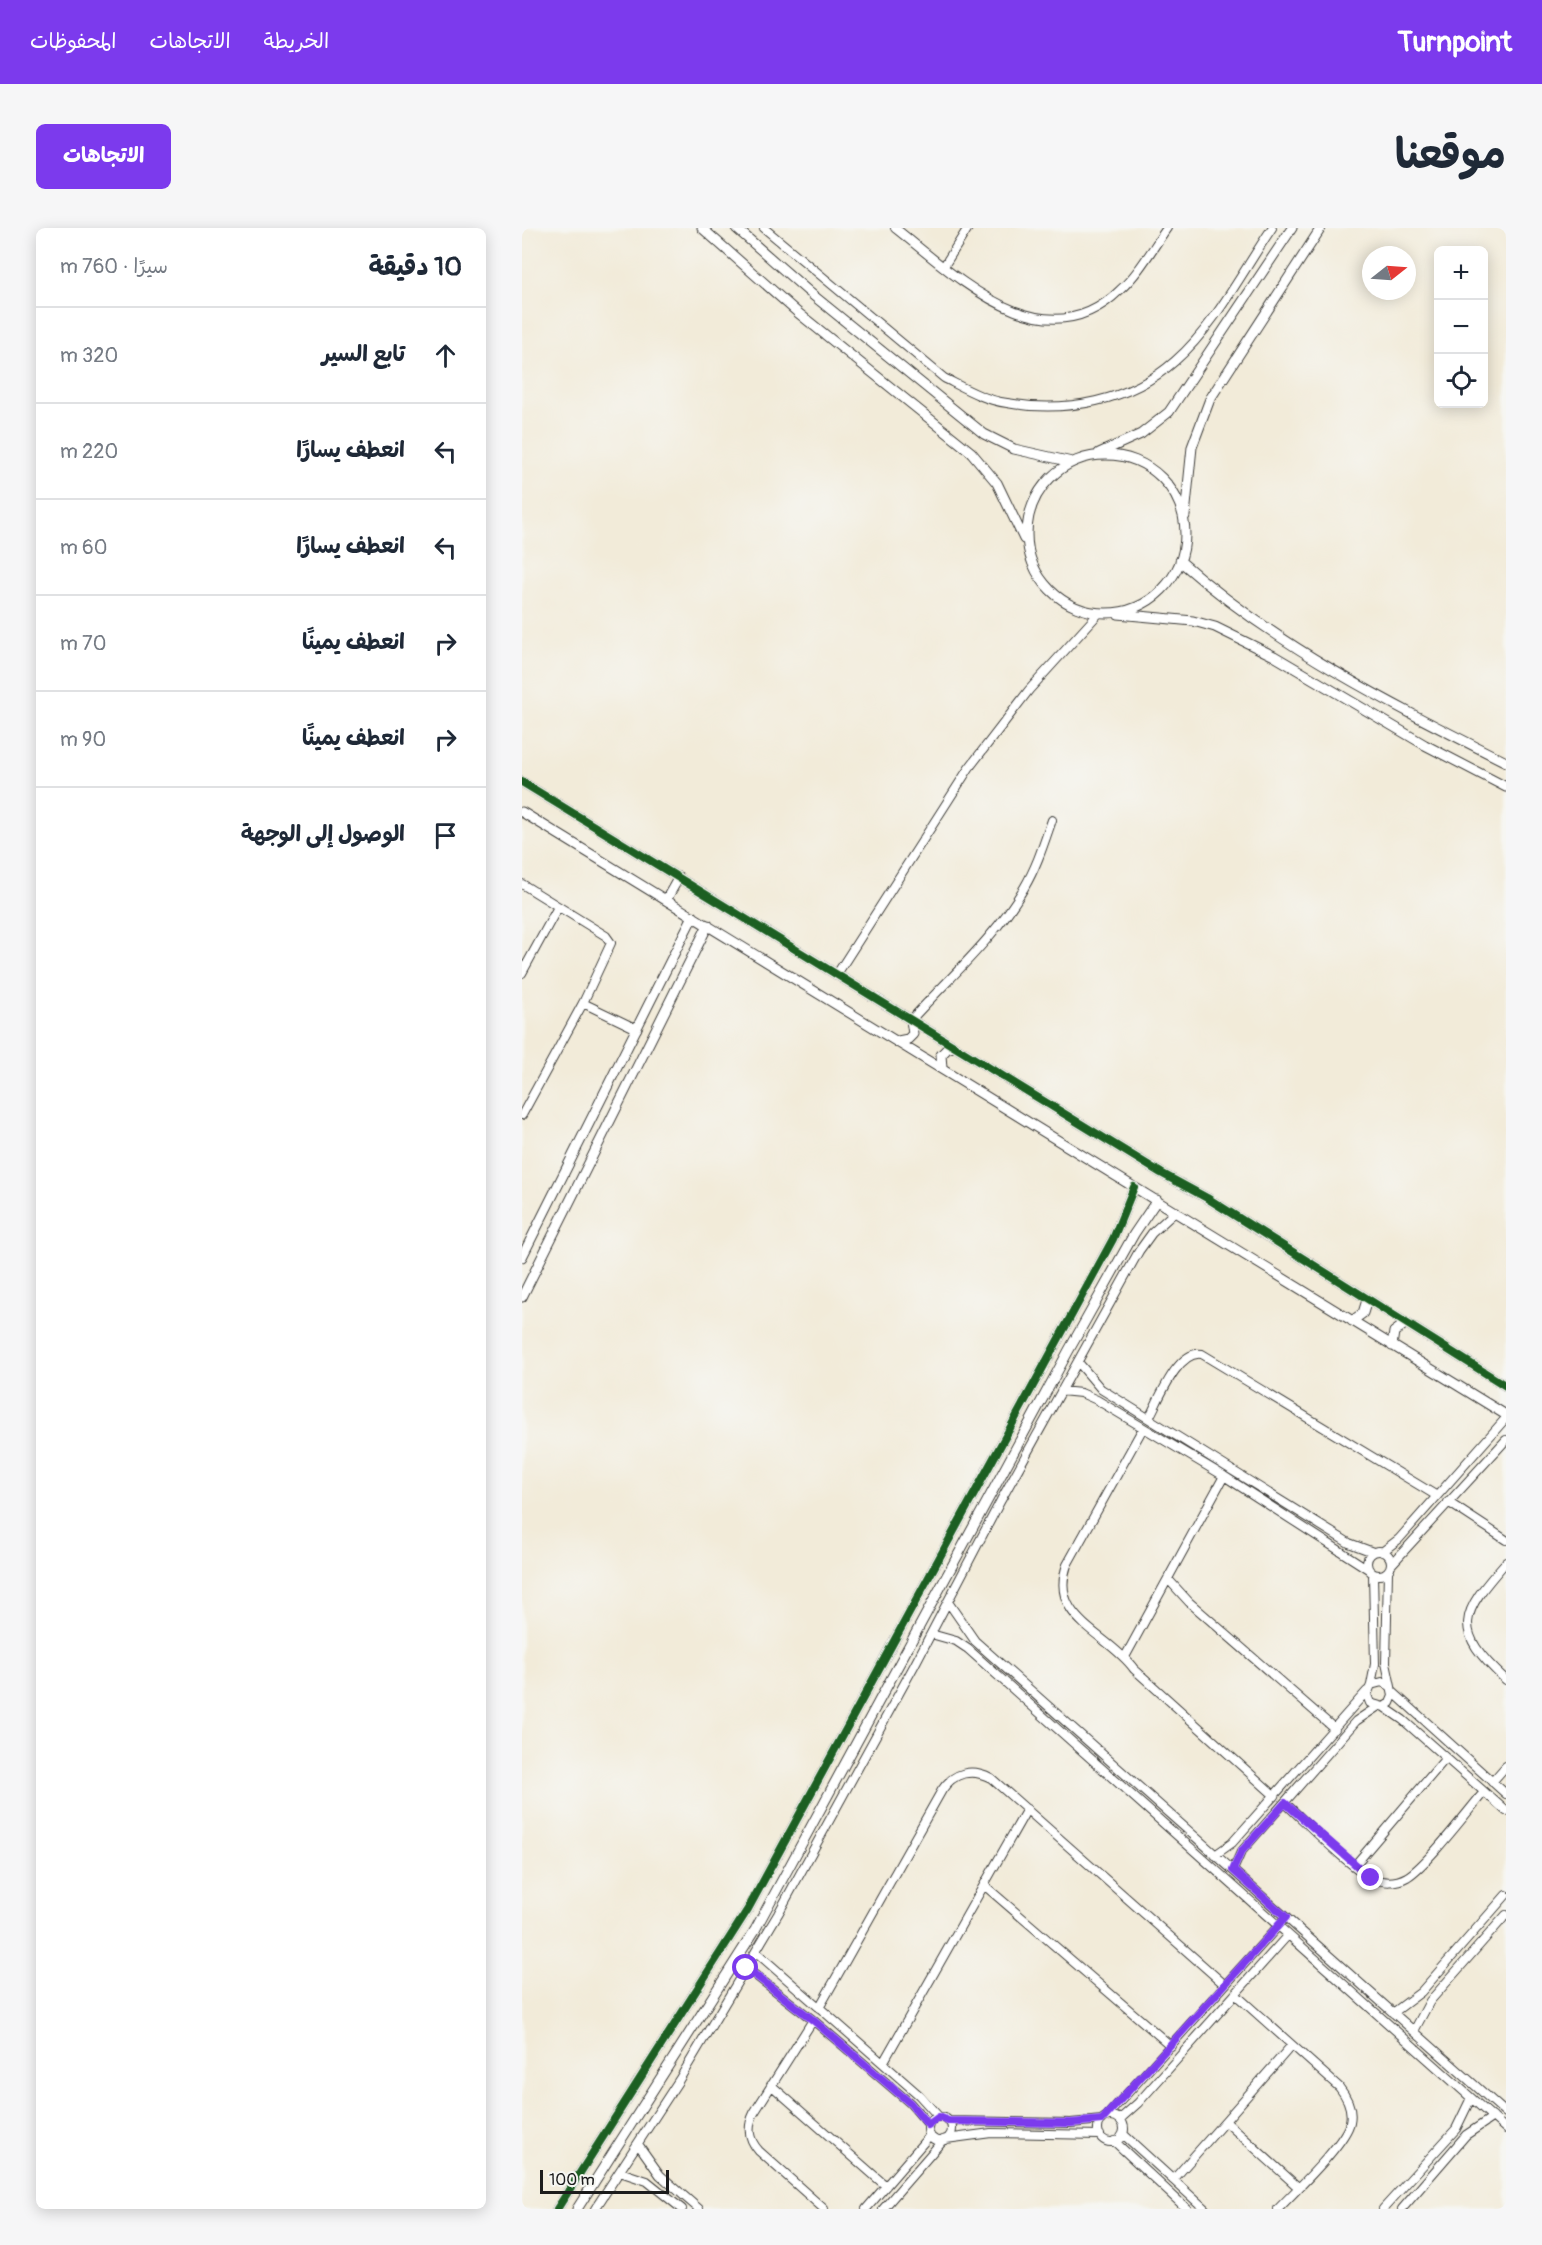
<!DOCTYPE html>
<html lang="ar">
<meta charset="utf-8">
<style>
:root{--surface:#fff;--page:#f6f6f7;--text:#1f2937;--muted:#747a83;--line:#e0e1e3;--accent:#7c3aed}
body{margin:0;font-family:Pangolin,"Playpen Sans Arabic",sans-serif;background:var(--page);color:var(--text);direction:rtl}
.controls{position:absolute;right:18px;top:18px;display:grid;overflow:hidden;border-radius:9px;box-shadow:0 3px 15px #0003}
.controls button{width:54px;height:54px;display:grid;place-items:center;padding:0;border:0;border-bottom:2px solid var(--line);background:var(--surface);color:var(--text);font:30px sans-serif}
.compass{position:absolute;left:840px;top:18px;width:54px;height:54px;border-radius:50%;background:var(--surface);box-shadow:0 3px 15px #0003;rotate:73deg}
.scale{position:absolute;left:18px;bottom:15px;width:129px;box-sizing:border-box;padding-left:6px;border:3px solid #1c1c1c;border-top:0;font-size:16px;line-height:21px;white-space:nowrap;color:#1c1c1c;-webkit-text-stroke:4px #f6f6f2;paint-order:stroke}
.stop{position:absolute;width:18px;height:18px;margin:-14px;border:4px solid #7c3aed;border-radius:50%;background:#fff}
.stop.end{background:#7c3aed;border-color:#fff;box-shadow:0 2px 6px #0008}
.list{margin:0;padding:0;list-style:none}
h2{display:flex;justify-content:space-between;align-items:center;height:78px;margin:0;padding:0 24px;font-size:26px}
h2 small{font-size:20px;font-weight:400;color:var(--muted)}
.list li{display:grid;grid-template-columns:39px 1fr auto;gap:18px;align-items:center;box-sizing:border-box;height:96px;padding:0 24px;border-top:2px solid var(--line)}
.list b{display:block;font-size:22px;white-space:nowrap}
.list em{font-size:20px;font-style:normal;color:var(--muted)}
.icon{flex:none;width:33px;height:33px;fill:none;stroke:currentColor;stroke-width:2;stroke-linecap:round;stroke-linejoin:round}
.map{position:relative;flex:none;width:984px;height:1981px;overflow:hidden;direction:ltr;border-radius:9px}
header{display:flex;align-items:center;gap:36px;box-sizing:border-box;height:84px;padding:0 30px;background:var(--accent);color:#fff}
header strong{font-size:28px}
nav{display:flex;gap:33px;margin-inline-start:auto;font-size:21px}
.intro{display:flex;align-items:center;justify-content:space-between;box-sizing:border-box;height:144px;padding:0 36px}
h1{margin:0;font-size:42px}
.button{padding:15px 27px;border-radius:9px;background:var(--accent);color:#fff;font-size:21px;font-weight:700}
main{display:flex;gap:36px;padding:0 36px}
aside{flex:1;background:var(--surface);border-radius:9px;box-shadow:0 3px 15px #0003}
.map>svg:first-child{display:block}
</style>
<header>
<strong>Turnpoint</strong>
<nav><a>الخريطة</a><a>الاتجاهات</a><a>المحفوظات</a></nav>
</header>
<div class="intro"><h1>موقعنا</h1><a class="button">الاتجاهات</a></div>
<main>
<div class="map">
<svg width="984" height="1981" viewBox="0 0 984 1981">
<rect width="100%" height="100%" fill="#f6f6f2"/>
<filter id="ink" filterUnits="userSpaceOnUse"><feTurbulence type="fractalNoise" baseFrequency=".0167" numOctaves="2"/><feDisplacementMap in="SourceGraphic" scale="12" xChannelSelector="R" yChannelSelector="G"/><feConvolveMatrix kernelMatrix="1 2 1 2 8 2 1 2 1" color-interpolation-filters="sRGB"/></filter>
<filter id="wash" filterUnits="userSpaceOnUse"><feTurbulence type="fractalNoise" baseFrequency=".008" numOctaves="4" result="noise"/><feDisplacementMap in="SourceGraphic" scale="24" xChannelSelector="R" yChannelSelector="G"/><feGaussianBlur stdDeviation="1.35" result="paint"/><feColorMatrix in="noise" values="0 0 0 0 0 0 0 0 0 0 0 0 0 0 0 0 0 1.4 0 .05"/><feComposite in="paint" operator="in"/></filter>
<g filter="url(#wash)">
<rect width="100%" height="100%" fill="#f2ebd9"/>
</g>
<g filter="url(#ink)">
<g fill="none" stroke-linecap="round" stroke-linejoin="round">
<g stroke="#3c3b38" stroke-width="10">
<path id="minor" d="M242,0L422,150C442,160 462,172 485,175C544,185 607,174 653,133C693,98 720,44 750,0
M373,0C434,48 522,137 598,62C617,45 630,21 645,0
M422,38L446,0
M0,656L84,708L89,715L61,775L0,887
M0,745L36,679
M315,746L447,540L507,462L577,385
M61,775L115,801
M389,792C427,750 474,709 502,660C515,638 522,615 530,592
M556,1134L579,1161L827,1315L851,1324
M539,1163L559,1165L575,1172L702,1248L846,1341
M627,1190C637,1172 656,1121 680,1126L915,1268
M621,1200L545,1337C526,1391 586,1405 612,1441L753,1568
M926,1274L984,1312
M845 1335a12 12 0 1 1 24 0a12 12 0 1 1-24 0Z
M860,1324L877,1311L984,1190
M984,1334C938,1386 929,1402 984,1452
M869,1337L984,1212
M866,1343L864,1435L871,1468L868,1475L862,1479L848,1475L845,1467L849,1457L860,1454L868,1458
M646,1351L667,1374L813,1501
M426,1374L453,1413L984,1885
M409,1406L434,1413L446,1421L984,1901
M603,1429L702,1248
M849,1457L853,1436L851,1346
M871,1464L984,1566
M862,1479L881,1492L984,1583
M970,1554L984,1538
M763,1575C784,1594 826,1638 850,1650C861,1655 874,1655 885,1649C905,1637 945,1584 962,1564
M693,1627L710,1615L845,1463
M833,1637L924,1530
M711,1642L719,1624L834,1493L855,1479
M462,1657L649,1818
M234,1724L397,1867L417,1889
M224,1740L291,1792L388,1875L407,1897
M713,1766L817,1859C825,1869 831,1880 828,1894C824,1915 773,1963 756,1981
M297,1780L420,1562C432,1544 450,1540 469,1550L703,1757
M871,1785L899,1764L984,1667
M291,1792L232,1885C225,1899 226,1911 237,1923L302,1981
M892,1803L908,1773L984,1687
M361,1835L505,1581
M249,1857L364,1958
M576 1901a13 13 0 1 1 26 0a13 13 0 1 1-26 0Z
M584,1889L759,1695
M406 1901a12 12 0 1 1 24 0a12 12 0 1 1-24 0Z
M598,1891L616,1875L766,1707
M426,1893L549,1895L580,1892
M703,1893L776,1959
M601,1906L683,1981
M424,1911L469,1905L578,1907
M592,1913L665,1981
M116,1916L138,1947L177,1981
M98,1944L125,1953L160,1981
M651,1952L770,1817
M73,1981L157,1852L256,1686L392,1438L479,1272L617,1023L630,1005L654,983
M344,1981L408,1907
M361,1981L421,1912
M861,1981L934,1901L949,1870
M880,1981L944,1907L971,1889"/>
</g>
<g stroke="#3c3b38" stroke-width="11">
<path id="tertiary" d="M180,0L275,84L449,224L475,255L502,311
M214,0L287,64L462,206L492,221L550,234
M577,225L619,206L647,184L770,0
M505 306a79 79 0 1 1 158 0a79 79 0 1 1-158 0Z
M663,288L670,219L688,171L799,0
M658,333C757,420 867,475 984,534
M596,386L671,393L693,399L752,428L903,517L984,559
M0,554L639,945L685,970L984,1158
M0,584L984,1187
M144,672L157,649
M376,813L386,811L391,806L389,792
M420,840L419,827L426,820L433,819
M0,1029L171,688
M0,1069L186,697
M830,1093L841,1085L845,1072
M870,1118L872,1104L883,1096
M35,1981L226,1681L591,1011L612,959
M55,1981L233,1702L547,1122L612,1006L635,972"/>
</g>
<use href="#minor" stroke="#fff" stroke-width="8"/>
<use href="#tertiary" stroke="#fff" stroke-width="9"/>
<g stroke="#f6f6f2" stroke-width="11">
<path id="cycleway" d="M0,554L639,945L685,970L984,1158
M35,1981L226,1681L591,1011L612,959"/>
</g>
<use href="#cycleway" stroke="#1b5e20" stroke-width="8"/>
</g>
</g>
<g fill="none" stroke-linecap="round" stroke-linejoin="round" filter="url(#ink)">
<path stroke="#7c3aed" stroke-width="8" d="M224,1740L291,1792L388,1875L406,1897L417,1889L426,1893L549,1895L580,1892L764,1689L711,1642L719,1624L763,1575L849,1650"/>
</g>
</svg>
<div class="controls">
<button>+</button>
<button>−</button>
<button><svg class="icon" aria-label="locate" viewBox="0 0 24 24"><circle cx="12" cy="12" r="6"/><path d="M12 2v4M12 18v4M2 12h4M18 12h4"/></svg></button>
</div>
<svg class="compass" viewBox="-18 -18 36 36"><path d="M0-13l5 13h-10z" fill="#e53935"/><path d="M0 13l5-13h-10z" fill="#747a83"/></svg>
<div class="scale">100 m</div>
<div class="stop" style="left:224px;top:1740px"></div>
<div class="stop end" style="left:849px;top:1650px"></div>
</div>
<aside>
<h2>10 دقيقة<small>سيرًا · 760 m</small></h2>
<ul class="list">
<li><svg class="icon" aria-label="ahead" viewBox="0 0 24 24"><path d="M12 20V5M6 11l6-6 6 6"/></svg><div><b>تابع السير</b></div><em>320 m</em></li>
<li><svg class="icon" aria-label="left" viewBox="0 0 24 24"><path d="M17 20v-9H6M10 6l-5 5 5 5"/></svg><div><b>انعطف يسارًا</b></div><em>220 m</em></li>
<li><svg class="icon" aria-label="left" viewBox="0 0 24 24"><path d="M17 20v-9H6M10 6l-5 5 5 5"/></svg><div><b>انعطف يسارًا</b></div><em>60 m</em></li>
<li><svg class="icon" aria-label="right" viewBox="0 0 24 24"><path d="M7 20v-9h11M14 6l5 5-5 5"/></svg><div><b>انعطف يمينًا</b></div><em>70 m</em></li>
<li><svg class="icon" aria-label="right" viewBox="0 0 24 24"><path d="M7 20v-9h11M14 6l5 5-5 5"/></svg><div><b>انعطف يمينًا</b></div><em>90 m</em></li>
<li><svg class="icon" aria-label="arrive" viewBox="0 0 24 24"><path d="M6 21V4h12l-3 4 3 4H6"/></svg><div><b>الوصول إلى الوجهة</b></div></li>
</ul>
</aside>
</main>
